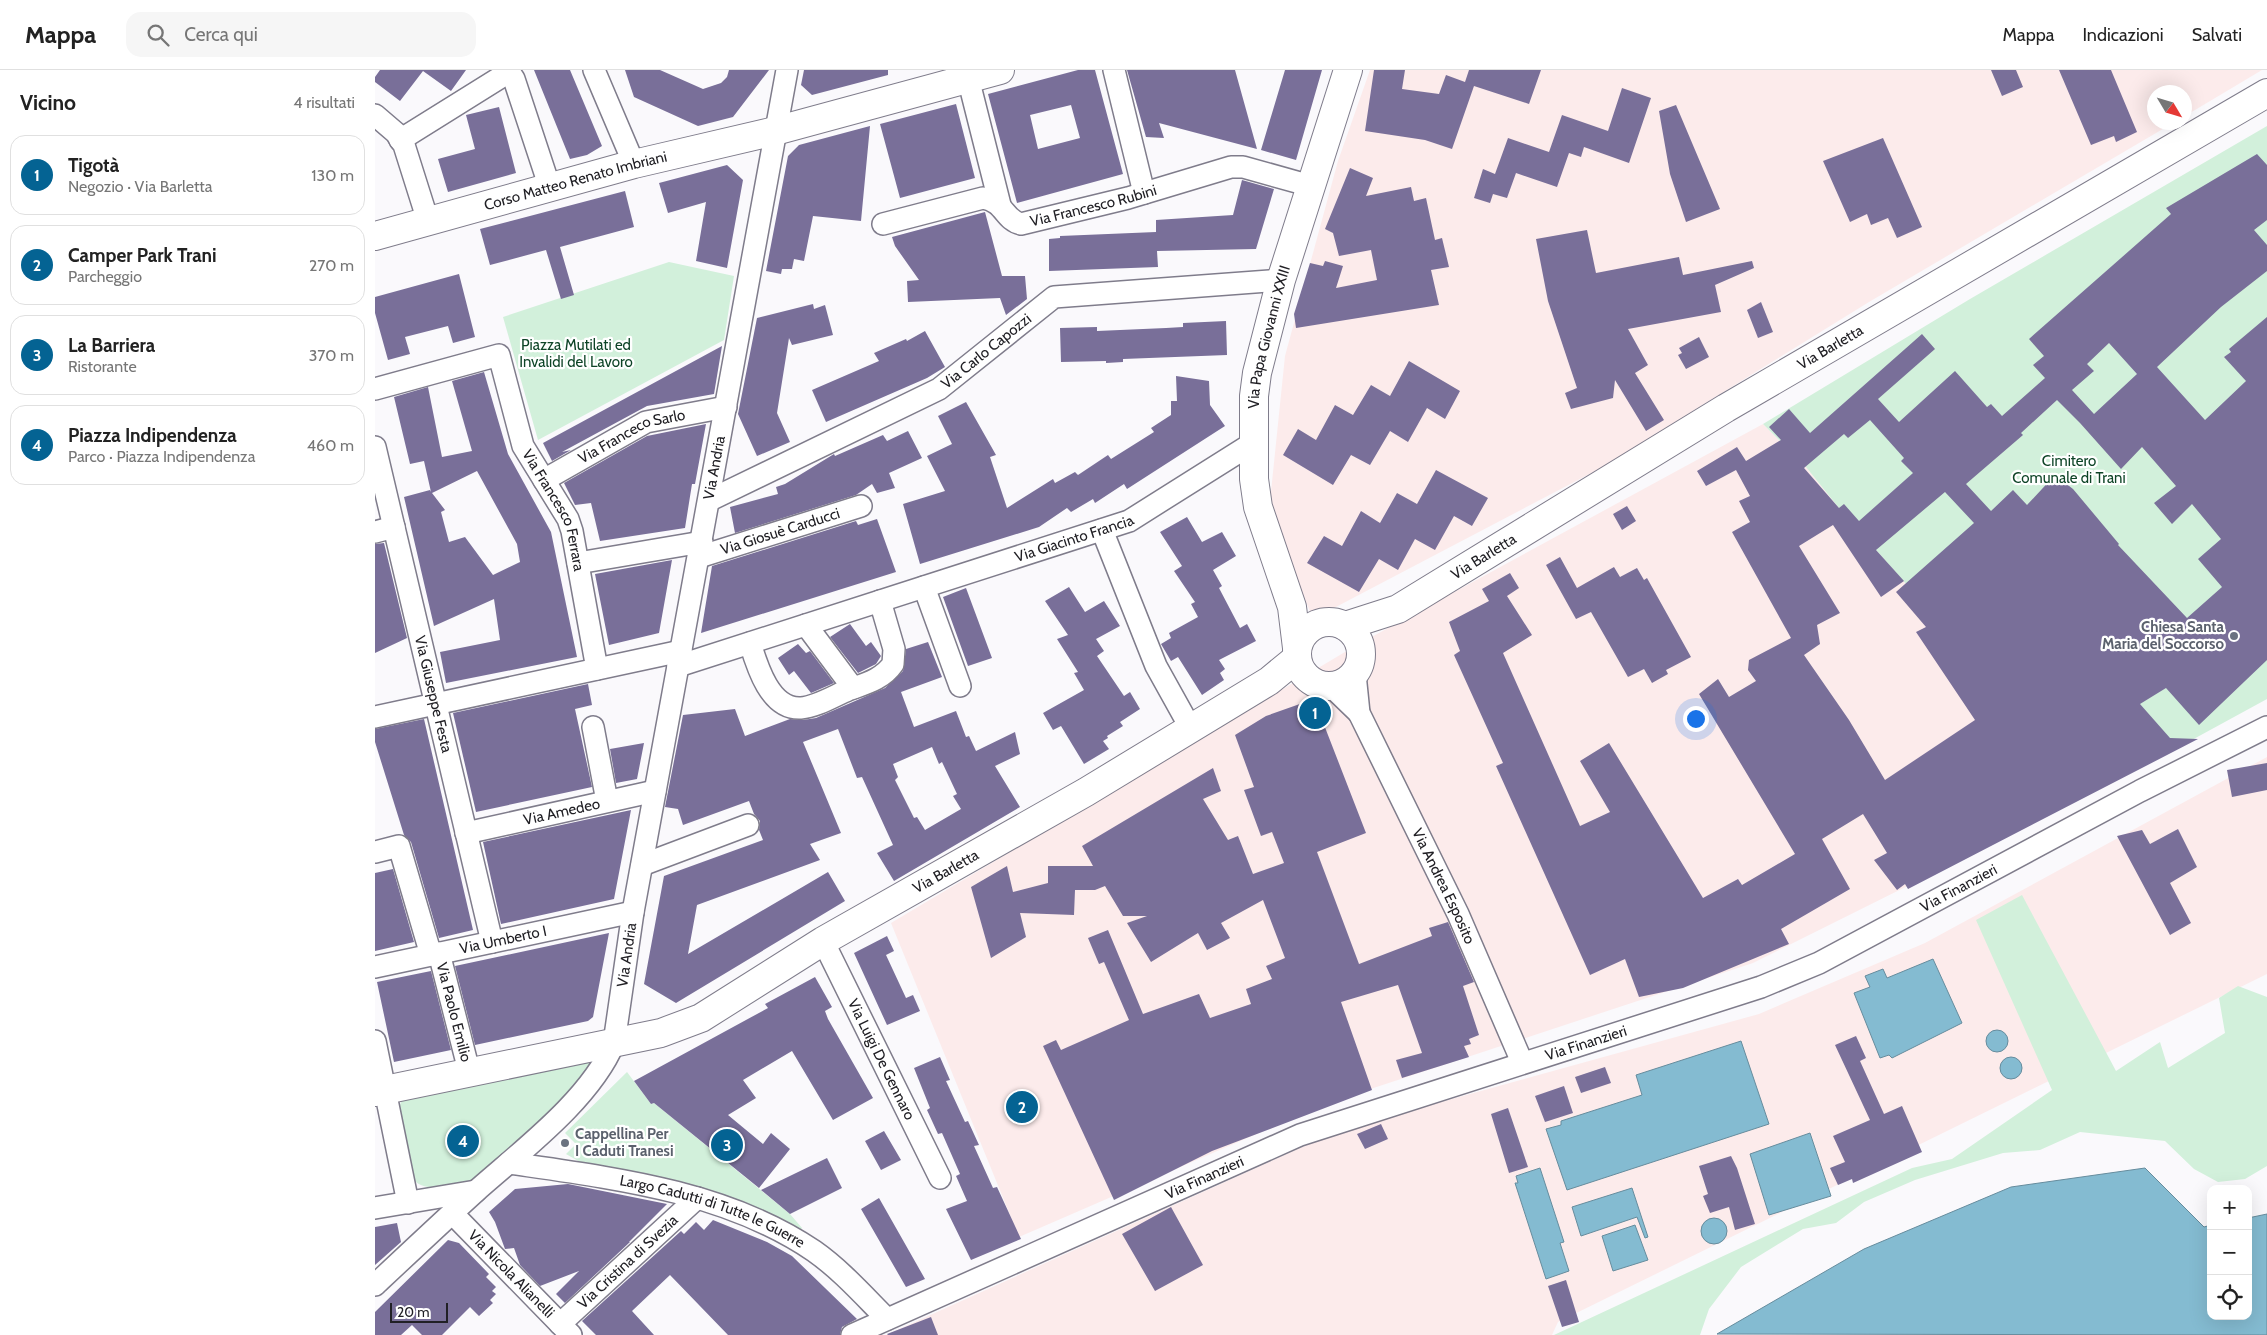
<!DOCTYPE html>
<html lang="it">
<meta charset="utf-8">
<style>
:root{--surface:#fff;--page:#f6f6f6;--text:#222;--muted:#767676;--line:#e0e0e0;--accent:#046393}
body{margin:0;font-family:Cabin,sans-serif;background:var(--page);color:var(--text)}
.controls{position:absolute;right:15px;bottom:15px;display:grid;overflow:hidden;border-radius:10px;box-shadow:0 5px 20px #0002}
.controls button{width:45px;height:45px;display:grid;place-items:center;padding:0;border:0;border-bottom:1px solid var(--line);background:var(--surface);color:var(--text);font:25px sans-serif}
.compass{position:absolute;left:1772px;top:15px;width:45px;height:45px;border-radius:50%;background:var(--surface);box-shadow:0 5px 20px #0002;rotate:128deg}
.scale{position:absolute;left:15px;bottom:12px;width:58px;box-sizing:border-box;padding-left:5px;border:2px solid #212025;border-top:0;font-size:14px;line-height:18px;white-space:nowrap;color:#212025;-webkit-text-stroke:4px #fff;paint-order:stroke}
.you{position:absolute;left:1320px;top:648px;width:18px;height:18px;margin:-12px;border:4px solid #fff;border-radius:50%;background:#1a73e8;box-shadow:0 0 0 8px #1a73e833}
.badge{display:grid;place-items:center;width:32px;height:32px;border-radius:50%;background:var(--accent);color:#fff;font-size:16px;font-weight:700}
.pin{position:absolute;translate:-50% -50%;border:2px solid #fff;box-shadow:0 1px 5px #0006}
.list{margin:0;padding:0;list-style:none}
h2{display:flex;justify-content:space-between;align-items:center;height:65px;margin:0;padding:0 20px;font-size:21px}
h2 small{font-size:16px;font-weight:400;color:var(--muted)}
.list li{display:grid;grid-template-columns:32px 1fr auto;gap:15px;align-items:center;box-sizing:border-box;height:80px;margin:0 10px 10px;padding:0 10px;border:1px solid var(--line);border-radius:15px}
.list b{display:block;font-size:19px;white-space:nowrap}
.list p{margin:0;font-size:16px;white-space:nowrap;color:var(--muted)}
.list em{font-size:16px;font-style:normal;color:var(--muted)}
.icon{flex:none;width:28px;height:28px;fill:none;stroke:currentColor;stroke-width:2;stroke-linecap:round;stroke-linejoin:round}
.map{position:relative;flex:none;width:1892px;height:1265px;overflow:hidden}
header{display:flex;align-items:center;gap:30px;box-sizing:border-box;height:70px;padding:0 25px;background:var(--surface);border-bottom:1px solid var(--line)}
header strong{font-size:24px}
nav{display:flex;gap:28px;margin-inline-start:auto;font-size:18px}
.search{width:350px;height:45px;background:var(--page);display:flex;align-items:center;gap:12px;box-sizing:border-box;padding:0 18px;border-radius:15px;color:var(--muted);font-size:19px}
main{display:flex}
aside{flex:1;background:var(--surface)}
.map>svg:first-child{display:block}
</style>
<header>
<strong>Mappa</strong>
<div class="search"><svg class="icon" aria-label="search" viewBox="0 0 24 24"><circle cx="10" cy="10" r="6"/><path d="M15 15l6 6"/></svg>Cerca qui</div>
<nav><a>Mappa</a><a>Indicazioni</a><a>Salvati</a></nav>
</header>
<main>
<aside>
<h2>Vicino<small>4 risultati</small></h2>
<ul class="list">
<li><span class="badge">1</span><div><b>Tigotà</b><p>Negozio · Via Barletta</p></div><em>130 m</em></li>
<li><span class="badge">2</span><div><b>Camper Park Trani</b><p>Parcheggio</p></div><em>270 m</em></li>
<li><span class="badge">3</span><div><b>La Barriera</b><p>Ristorante</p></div><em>370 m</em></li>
<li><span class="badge">4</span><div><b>Piazza Indipendenza</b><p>Parco · Piazza Indipendenza</p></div><em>460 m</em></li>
</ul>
</aside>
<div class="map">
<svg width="1892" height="1265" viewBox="0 0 1892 1265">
<rect width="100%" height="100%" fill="#faf9fc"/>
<path fill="#fcebeb" d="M995,0H1887L1810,46V22H1780V52L1798,53L1494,232L1224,399L938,549L894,441L910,286L963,91Z
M1388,354L1431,397L1464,438L1562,549L1681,742L1378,893L953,1033L644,1167L516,853L980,576Z
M1892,687V904L1183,1252L1177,1265H511L965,1060L1384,944L1550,873Z"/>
<path fill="#d2f0db" d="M1892,56V629L1815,671L1718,666L1562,549L1464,438L1431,397L1388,354L1595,229Z
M294,192L359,206L349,270L163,370L128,247Z
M1647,825L1741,1001L1785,972L1793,998L1850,963L1844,928L1863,916L1892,927V1096L1870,1109L1843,1112L1819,1099L1790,1071L1705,1062L1665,1080L1628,1083L1540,1110L1489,1132L1461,1153L1428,1159L1366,1197L1334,1239L1325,1265H1179L1537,1098L1577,1089L1677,1020L1601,850Z
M216,990L219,995L214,1003L112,1105C94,1114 53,1126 39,1110L24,1037L28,1028Z
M252,1002L276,1034L279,1033L415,1144L427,1158L423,1164L343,1125L205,1092L191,1084L201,1074L190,1063Z"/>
<path fill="#84bbd1" stroke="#668c9d" d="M1558,889L1587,953L1517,988L1514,985L1505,988L1479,923L1495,917L1490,906L1508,899L1512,908Z
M1611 971a11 11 0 1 1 22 0a11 11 0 1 1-22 0Z
M1366,971L1394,1054L1192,1120L1171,1059L1186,1055V1051L1267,1025L1261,1005Z
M1625 998a11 11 0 1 1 22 0a11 11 0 1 1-22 0Z
M1435,1063L1456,1126L1394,1145L1375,1084Z
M1165,1098L1189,1172L1185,1173L1194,1201L1171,1209L1140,1113H1143L1141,1106Z
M1770,1098L1829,1157L1836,1155V1246H1873V1148L1892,1144V1265L1342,1264L1489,1179L1636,1117Z
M1257,1118L1273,1167L1270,1168L1262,1147L1206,1166L1197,1137Z
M1326 1161a13 13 0 1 1 26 0a13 13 0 1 1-26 0Z
M1260,1155L1273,1190L1238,1201L1227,1166Z"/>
<path fill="#796f99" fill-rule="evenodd" d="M5,0H91L76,21L48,1L25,31L0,12V7Z
M159,0H195L227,76L212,85L195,89Z
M250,0H285L328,19L346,13L352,7L354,0H394L358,47L323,56L259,27Z
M429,0H513V5L437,25L426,15Z
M703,0H720L748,104L642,133L613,24ZM696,35L705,68L663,79L655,45Z
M752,0H860L882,79L784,53L789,68L771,67Z
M910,0H947L921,90L886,80Z
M999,0H1030L1027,19L1064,24L1071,5L1090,12L1094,0H1166L1154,34L1099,16L1077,79L1050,70L990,61Z
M1616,0H1641L1648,17L1627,26Z
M1684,0H1736L1762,62L1741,72L1739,66L1716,75Z
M1247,18L1276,28L1254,93L1209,77L1206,87L1194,83L1182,117L1141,103L1132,128L1118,124L1115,133L1099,128L1108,99L1120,104L1133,68L1174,82L1187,45L1233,61Z
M581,34L600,108L525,128L505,54Z
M1301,35L1345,139L1311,152L1295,104L1284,41Z
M124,37L141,103L73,122L63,89L100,79L91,45Z
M495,56L486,151L438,146L429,191L419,189L417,199H407L406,204L391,201L413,86L424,75Z
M1508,68L1547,157L1522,168L1513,148L1496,155L1492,144L1475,152L1448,91Z
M1882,84L1892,95V150L1879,160L1892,175V201L1846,237L1782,297L1830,350L1871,311L1849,287L1856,282L1854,279L1892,247V590L1824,655L1791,618L1765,634L1795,668L1823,669L1533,819L1530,814L1522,820L1499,790L1512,783L1488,744L1447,769L1475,819L1406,859L1414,874L1308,918L1264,927L1250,889L1215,905L1121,696L1128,693L1079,585L1085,581L1074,552L1114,531L1107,519L1135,503L1144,518L1132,526L1157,565L1128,583L1205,756L1235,742L1205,691L1234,673L1328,828L1363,809L1367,815L1420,784L1324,624L1343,609L1354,627L1381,611L1373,600L1374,590L1416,568L1357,462L1375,452L1364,431L1375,426L1361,400L1331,416L1322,401L1362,377L1371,391L1406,370L1394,357L1414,339L1435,363L1547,264L1560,279L1503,329L1524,352L1580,301L1612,337L1616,334L1627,346L1670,308L1658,295L1669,286L1654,269L1796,144L1791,138ZM1734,273L1762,304L1719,344L1697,320L1719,301L1712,294ZM1682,330L1705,353L1746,399L1767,377L1801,416L1779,433L1797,454L1817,434L1846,469L1823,489L1847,517L1812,548L1743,475L1744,474L1698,419L1680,405L1652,435L1638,420L1616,441L1591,414L1648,365L1646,363ZM1495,350L1529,388L1526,391L1538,403L1484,451L1469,434L1464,438L1429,398L1469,364L1473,368ZM1570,422L1599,453L1521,522L1551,557L1541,562L1600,650L1510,710L1474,650L1429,585L1445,574L1442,555L1465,543L1424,476L1458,455L1506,527L1529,511L1501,480Z
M352,95L368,110L352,198L321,191L331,132L293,143L284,113Z
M975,98L998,108L991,126L1036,117L1039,131L1051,128L1060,170L1067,168L1074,197L1056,200L1064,235L921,258L919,244L935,193L948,196L950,191L968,196L961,218L1002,210L996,180L964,186L958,163L950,159Z
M867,110L899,119L881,179L782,181L783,197L674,201V169L685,168V166L781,162V150L858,145Z
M250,121L259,157L185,177L199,225L186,229L171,180L115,195L105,159Z
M610,142L627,206H650L652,229L631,245L625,228L533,232L532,211L544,210L520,176L517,167Z
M1212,160L1221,203L1304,187L1308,205L1377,191L1379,198L1340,215L1346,242L1253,259L1273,295L1260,303L1289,350L1271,361L1240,310L1238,328L1196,339L1190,323L1202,318L1173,231L1161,169Z
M84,204L100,267L78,273L73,256L30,267L35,284L13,290L0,243V227Z
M1386,232L1398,262L1383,268L1372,240Z
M438,234L439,239L450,235L458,265L417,275L414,268L402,343L415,372L382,386L363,344L382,248Z
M851,251L852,285L748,289V292L731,293V291L686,292L685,258L722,257V261L791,258L808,257V253Z
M550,261L570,297L552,308L451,352L437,320L504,291L499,283L531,269L532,271Z
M1324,267L1334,287L1311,299L1303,285L1307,283L1304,278Z
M347,276L339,324L272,336L187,382L196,380L177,391L168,373Z
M1034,291L1085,321L1070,349L1052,338L1033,372L1015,361L995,395L976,385L958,415L908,385L923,359L941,370L960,335L978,345L996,315L1015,326Z
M109,302L133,384L176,462L202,587L71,613L65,582L125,570L119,529L59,556L29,427L55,420L56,422L49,391L35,394L19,327L53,317L67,387L97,381L77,311ZM102,401L142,474L145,492L118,505L90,467L74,472L66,442L70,440L57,423Z
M801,306L834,311L835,335L850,356L752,419L749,414L720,433L718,429L696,442L692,438L664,457L545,494L528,434L570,421L552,386L577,374L563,346L591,332L621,385L615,387L632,438L678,409L680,413L700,402L703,405L733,385L736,389L779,362L776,358L796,345V331H802Z
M331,354L320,414H317L310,458L225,471L216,433L200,435L189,413L272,366Z
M533,361L547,388L514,403L520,418L502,423L497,414L481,425L360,463L355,437L403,424L401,417L410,414L459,384L460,386L508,365L512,371Z
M1061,400L1113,428L1097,456L1079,446L1060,480L1040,469L1023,500L1004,489L984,522L932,493L949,466L967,476L986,441L1005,453L1022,423L1042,434Z
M1252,436L1261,451L1247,460L1238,444Z
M812,447L827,472L847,462L861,486L838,500L847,516L844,518L865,558L872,554L881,571L844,590L850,599L845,603L849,610L827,625L803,587L796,591L786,574L796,568L794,563L823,547L816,534L820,532L799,501L807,496L785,462Z
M502,449L521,502L326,563L337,496L481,451L483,455Z
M9,473L32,568L0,583V474Z
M1185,487L1202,518L1239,497L1245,507L1262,498L1269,510L1272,508L1316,587L1291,600L1293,604L1277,613L1269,599L1253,607L1216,542L1201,549L1171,495Z
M297,490L284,563L234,575L220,504Z
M694,517L710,542L729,531L745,556L721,569L729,581L722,586L749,626L755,622L765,639L745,652L748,656L732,666L733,668L728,671L734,679L709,694L686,656L678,660L668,643L709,620L699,603L703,602L682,569L693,565L670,531Z
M591,518L617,588L593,596L568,527Z
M475,554L491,576L496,572L506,586L501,594L483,603L455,567Z
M553,572L567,607L526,622L539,657L581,641L591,667L594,666L601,681L640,662L645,684L620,696L645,737L519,811L502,783L518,775L487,707L482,708L463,659L428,672L466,763L435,774L445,790L322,835L313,884L453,802L470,831L301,933L269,914L289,806L388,770L384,760L385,751L379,744L374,731L308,755L303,739L290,737L308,645L360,639L370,666L415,649L428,650L441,648L510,618L528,601L531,579ZM557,677L564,694L567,692L582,724L578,726L586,739L550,760L542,747L539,748L520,710L523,707L518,694Z
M423,574L431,583L435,581L459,613L436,623L419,601L414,605L403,588Z
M213,614L217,635L200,639L217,717L101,742L78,643Z
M939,629L991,763L942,782L984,894L1057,866L1054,858L1073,852L1099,912L1088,916L1104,965L1094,969L1096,974L1089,976L1094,987L1027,1008L1021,990L1047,983L1023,915L966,932L997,1020L837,1081L739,1130L668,976L681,970L686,980L754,950L729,892L724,894L713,868L733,860L768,944L824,924L835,948L876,934L871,919L897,909L891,896L910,888L888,830L846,853L855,868L832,880L823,863L776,892L752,853L772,846H748L730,816L720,820H700L699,845L645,843L651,867L616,888L596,817L632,796L638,822L673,813V796H718L707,776L838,698L846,721L828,729L853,770L863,766L878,804L909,793L897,762L886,766L869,720L879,717L860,665L891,646Z
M49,649L98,860L64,868L36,772L29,765L0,672V659Z
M269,673L262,709L241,713L235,679Z
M1892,693V720L1857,727L1852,700Z
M256,740L239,829L126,854L108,772Z
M1803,759L1822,797L1795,813L1816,853L1795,865L1742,766L1767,760L1775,774Z
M18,799L39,872L0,881V803Z
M234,863L218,947L213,951L100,975L80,896Z
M512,866L519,881L511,885L531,928L538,925L545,941L512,955L479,883Z
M56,901L76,980L19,992L2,912Z
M440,907L457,937L450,941L453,949L498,1028L458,1050L417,981L368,1010L381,1028L353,1045L388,1074L396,1063L415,1079L384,1118L279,1033L276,1034L259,1011L393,938L390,934Z
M1481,966L1491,988L1485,991L1509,1044L1527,1036L1547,1082L1478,1113L1477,1109L1463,1115L1455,1098L1470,1092L1458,1066L1495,1050L1460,975Z
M565,987L575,1010L571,1011L590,1052L593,1051L604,1075L599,1076L618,1118L622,1117L646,1169L596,1190L571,1139L592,1131L581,1106L585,1104L567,1063L563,1064L552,1040L555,1038L539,998Z
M1230,997L1236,1013L1206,1023L1200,1007Z
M1189,1016L1198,1043L1170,1052L1160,1026Z
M1133,1038L1153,1097L1134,1103L1116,1044Z
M1006,1054L1013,1069L990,1079L982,1064Z
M509,1061L526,1090L506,1100L490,1071Z
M1356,1086L1362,1098L1380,1154L1360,1160L1354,1137L1335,1143L1328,1126L1333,1124L1324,1096Z
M452,1088L467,1118L415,1144L386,1120Z
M193,1114L292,1134L254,1172H255L190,1233L181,1224L204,1201L165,1216L145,1195L139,1178L130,1179L120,1152L114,1142L140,1119Z
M504,1128L550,1209L531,1217L486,1139Z
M796,1137L828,1195L780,1221L747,1164Z
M338,1150L392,1172L417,1186L482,1249L467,1257L465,1265H353L295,1205L257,1241L279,1265H221L207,1251L306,1161L309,1164L321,1152L329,1160Z
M22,1153L26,1172L0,1195V1157Z
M73,1170L84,1173L114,1204L111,1207L121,1217L117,1221L121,1224L115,1230L118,1233L104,1246L95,1237L67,1265H47L37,1255L26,1265H0V1242Z
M1191,1210L1204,1252L1187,1257L1173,1216Z
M556,1247L563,1265H513L512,1264Z"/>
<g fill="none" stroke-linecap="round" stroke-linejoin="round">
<g stroke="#7f7c8b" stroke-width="24">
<g id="street">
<path d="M133,0L139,9L175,118"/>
<path d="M219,0L259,94"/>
<path d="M739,0L769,123"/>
<path d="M593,8L625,135"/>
<path d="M0,45L21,63L29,75L53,151"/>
<path d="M25,70L134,2"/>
<path id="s1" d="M508,154L608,128C630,132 629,150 646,154L753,128L856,97H868L936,116"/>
<path id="s2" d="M0,319L124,285L148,376L193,449L197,461L222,599"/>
<path id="s3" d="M0,377L117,872"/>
<path id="s4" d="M169,410L271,352L351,337"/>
<path id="s5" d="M335,430L564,319L679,227L906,210"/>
<path d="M727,460L781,596L816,659"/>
<path d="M0,462L19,457"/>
<path id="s6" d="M324,487L486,436"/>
<path d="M203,493L327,472"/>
<path d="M549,517L585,616"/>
<path d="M431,555L478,618"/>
<path d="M375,573C382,596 395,640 426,638C441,637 459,626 473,620C489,614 507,610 518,594L519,579L505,531"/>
<path id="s7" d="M303,596L754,451L878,373"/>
<path id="s8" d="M980,604L984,643L1083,844L1147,992"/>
<path d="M956,616L984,643"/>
<path d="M0,647L306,581"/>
<path d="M218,657L232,731"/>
<path id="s9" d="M91,763L280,721"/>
<path d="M0,782L24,776L56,885"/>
<path d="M267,795L373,755"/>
<path id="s10" d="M448,871L565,1108"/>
<path id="s11" d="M64,883L94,1001"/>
<path id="s12" d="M0,897L258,842"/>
<path d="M0,971L33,1133"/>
<path id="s13" d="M134,1093C238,1108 351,1121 439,1181C466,1200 489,1226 512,1249"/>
<path d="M0,1138L101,1121"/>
<path id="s14" d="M77,1143L196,1265"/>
<path id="s15" d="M0,1215C33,1184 67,1152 100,1122C146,1081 215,1030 239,973L258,842L412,0"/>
<path id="s16" d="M185,1254L322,1128"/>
<path id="s17" d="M477,1265L925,1065L1386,917L1444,893L1765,721L1892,657"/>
</g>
</g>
<g stroke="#7f7c8b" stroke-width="30">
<g id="secondary">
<path id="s18" d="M0,166L259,94L400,61L625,0"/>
<circle cx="954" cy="584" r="32"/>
<path id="s19" d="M970,556L1023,539L1351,338L1892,23"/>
<path id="s20" d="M922,578L917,537L883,437L879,409V326L882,303L906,210L973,0"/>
<path id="s21" d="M0,1022L286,963L326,948L448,871L711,722L894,611L922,588"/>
</g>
</g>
<use href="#street" stroke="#fff" stroke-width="21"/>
<use href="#secondary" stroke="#fff" stroke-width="28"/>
</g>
<g fill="#6b7280" stroke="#fff" stroke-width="2">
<circle cx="1859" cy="566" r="5"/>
<circle cx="190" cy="1073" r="5"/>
</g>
<g text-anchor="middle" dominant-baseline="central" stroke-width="4.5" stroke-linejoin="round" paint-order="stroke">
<g font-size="15" fill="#212025" stroke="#fff">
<text stroke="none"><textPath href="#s18" startOffset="208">Corso Matteo Renato Imbriani</textPath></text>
<text stroke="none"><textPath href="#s1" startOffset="225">Via Francesco Rubini</textPath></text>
<text stroke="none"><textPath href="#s20" startOffset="319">Via Papa Giovanni XXIII</textPath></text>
<text stroke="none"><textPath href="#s19" startOffset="561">Via Barletta</textPath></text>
<text stroke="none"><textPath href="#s5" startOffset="315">Via Carlo Capozzi</textPath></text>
<text stroke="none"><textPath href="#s4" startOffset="99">Via Franceco Sarlo</textPath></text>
<text stroke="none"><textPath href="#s15" startOffset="926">Via Andria</textPath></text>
<text stroke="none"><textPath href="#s2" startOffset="295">Via Francesco Ferrara</textPath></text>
<text stroke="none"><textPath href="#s6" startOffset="85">Via Giosuè Carducci</textPath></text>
<text stroke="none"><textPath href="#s7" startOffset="416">Via Giacinto Francia</textPath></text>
<text stroke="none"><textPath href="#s19" startOffset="156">Via Barletta</textPath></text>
<text stroke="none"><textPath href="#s3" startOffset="254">Via Giuseppe Festa</textPath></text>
<text stroke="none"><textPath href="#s9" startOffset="98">Via Amedeo</textPath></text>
<text stroke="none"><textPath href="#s21" startOffset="620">Via Barletta</textPath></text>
<text stroke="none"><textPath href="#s8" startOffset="232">Via Andrea Esposito</textPath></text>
<text stroke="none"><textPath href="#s17" startOffset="1196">Via Finanzieri</textPath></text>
<text stroke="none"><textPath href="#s12" startOffset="131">Via Umberto I</textPath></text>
<text stroke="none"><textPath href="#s15" startOffset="431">Via Andria</textPath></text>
<text stroke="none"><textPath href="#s11" startOffset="61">Via Paolo Emilio</textPath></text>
<text stroke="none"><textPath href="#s17" startOffset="791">Via Finanzieri</textPath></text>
<text stroke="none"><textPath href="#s10" startOffset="132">Via Luigi De Gennaro</textPath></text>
<text stroke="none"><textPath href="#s17" startOffset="386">Via Finanzieri</textPath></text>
<text stroke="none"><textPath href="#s13" startOffset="210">Largo Cadutti di Tutte le Guerre</textPath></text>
<text stroke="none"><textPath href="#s16" startOffset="92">Via Cristina di Svezia</textPath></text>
<text stroke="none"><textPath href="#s14" startOffset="85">Via Nicola Alianelli</textPath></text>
</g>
<g font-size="15" fill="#0e4427" stroke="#fff">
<text x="201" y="275">Piazza Mutilati ed<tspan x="201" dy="17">Invalidi del Lavoro</tspan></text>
<text x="1694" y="391">Cimitero<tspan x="1694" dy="17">Comunale di Trani</tspan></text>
</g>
<g font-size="15" font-weight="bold" fill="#5b616d" stroke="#fff" text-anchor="end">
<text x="1849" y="557">Chiesa Santa<tspan x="1849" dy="17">Maria del Soccorso</tspan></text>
<text x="200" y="1064" text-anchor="start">Cappellina Per<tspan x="200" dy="17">I Caduti Tranesi</tspan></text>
</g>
</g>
</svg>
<div class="controls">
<button>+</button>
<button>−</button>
<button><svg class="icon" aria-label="locate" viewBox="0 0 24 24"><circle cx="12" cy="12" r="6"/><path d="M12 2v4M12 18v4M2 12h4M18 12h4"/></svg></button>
</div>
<svg class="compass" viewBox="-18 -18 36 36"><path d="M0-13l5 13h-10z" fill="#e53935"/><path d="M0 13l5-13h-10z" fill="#767676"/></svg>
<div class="scale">20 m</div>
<div class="you"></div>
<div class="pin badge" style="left:940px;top:643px">1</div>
<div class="pin badge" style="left:647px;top:1037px">2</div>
<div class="pin badge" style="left:352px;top:1075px">3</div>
<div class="pin badge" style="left:88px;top:1071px">4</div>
</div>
</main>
